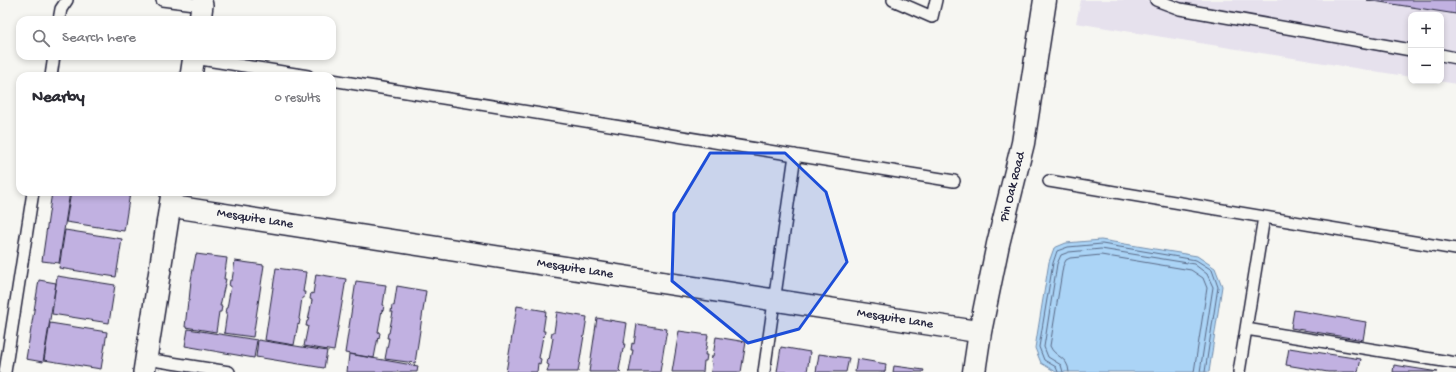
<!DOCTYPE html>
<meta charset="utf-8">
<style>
:root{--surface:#fff;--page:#f7f7f7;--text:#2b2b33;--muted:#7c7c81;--line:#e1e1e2}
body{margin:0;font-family:"Gochi Hand",sans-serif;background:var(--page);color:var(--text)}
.controls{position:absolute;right:12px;top:12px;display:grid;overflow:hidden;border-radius:8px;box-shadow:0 2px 6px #0003}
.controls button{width:36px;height:36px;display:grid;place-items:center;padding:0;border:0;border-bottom:1px solid var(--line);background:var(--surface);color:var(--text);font:20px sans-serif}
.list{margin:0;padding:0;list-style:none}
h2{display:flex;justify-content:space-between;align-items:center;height:52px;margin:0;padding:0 16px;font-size:17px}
h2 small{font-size:13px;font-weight:400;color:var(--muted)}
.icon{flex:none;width:22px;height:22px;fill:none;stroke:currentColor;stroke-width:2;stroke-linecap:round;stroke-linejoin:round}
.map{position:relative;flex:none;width:1456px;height:372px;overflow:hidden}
.search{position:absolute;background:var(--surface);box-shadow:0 2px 6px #0003;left:16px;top:16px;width:320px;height:44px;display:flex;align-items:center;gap:10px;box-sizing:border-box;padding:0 14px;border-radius:12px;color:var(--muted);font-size:15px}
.panel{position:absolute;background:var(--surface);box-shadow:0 2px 6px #0003;left:16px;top:72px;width:320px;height:124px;border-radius:12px}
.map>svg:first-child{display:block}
</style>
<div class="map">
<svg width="1456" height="372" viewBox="0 0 1456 372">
<rect width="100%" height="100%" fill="#f6f6f2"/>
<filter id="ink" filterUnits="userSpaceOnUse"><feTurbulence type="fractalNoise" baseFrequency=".025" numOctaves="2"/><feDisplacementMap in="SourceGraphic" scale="8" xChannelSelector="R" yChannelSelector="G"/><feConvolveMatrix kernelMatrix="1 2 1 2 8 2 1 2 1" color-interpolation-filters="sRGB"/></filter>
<g filter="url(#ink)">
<path fill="#e6e1ed" d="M1081,0H1456V84L1439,81H1441V15H1411V77L1076,23Z"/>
<path fill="#abd4f6" stroke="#748dab" d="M1101,240L1197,256L1215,268L1222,286L1209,372H1056L1041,363L1035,348L1049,262L1054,248L1066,243Z"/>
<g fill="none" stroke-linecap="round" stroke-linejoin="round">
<path stroke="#596986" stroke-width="1" d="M1058,372L1056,367L1044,360L1039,347L1053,263L1057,251L1068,247L1102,244L1196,260L1212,270L1218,287L1205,372
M1063,372L1061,365L1048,357L1044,347L1057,264L1061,255L1069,252L1101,249L1194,264L1207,274L1213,287L1200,372
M1069,372C1068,356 1055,358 1050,346L1063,266L1066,260L1070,258L1101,255L1191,270L1203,278L1207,288L1194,372"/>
</g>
<path fill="#c1b1e1" stroke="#22223b" d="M1367,0H1456V14Z
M52,192H70L59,263L42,261Z
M71,192L130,193L124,231L66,222Z
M65,230L122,239L116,277L59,268Z
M196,254L227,258L224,279H226L220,306H222L221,312H219L216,332L185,327L188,301H189L191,280Z
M235,261L264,265L253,337L224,333L227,313H225L226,308H227L231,286H229L230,280H232Z
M276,268L306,272L303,292H305L304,298H302L299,319L300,320L299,325L298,324L294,345L265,340Z
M316,274L346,279L334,351L304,346L308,326H306L307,321H308L312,300L310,299L311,293L313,294Z
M57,276L115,285L109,323L52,314Z
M39,280L56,283L43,362L26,359Z
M356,281L386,285L383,305H384L383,311L382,310L378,332L380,333L379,338L378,337L374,358L345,353Z
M397,286L426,291L415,363L385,359L389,338H387L388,333H389L393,312H391L392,305L394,306Z
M517,306L546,311L543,331H545L544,337L543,336L539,358L541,359L540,364L538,363L537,372H506Z
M1294,310L1366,322L1363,340L1291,328Z
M557,312L587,317L578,372H547L549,365L547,364L548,359L549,360L553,338L551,337L552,332H554Z
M597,318L627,323L624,343H625L624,349H623L619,370L621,372H589Z
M50,323L107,332L101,369L44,360Z
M637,324L667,329L660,372H628H629L633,350H631L632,343L634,344Z
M188,329L257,340L254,358L185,346Z
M679,331L708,335L705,355H707L706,361H704L703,372H672Z
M716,337L746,342L741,372H711L712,363L711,362L712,356H713Z
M258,340L327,351L324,368L256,357Z
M781,347L810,352L807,372H809H777Z
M1289,348L1361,359L1358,372H1328L1286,365Z
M349,354L418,366L417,372H347Z
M819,354L849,358L846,372H816Z
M857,359L886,364L885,372H855Z
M1394,365L1438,372H1393Z
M894,366L924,370L923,372H893Z"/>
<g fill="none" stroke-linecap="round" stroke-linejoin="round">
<g stroke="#22223b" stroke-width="14">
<path id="service" d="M162,0L202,5
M893,0L932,17L936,0
M1156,0L1180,9L1411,50
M59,20L61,9L67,0
M1441,55L1456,58
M194,58L308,76
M51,76L54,56
M332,80L954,181
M1049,181L1456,249
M1246,329L1456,363
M146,359L229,372
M5,372L33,192
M764,372L795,155
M1239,372L1264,217"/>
</g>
<g stroke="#22223b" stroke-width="24">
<path id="minor" d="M200,20L202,5
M191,76L194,56
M170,206L980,332
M144,372L172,193"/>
</g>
<g stroke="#22223b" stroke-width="25">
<path id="tertiary" d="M974,372L980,332L998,244L1023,143L1045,0"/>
</g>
<use href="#service" stroke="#f6f6f2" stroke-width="11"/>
<use href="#minor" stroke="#f6f6f2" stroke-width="21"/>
<use href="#tertiary" stroke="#f6f6f2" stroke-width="22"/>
</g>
</g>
<path fill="#1d4ed8" fill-opacity="0.2" stroke="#1d4ed8" stroke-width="3" stroke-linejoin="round" d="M710,153H785L826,192L847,262L799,329L748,343L672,281L674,213Z"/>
<g text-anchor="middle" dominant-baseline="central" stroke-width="3.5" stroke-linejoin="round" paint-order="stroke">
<g font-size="13" fill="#22223b" stroke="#f6f6f2">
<text transform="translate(1013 187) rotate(-76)">Pin Oak Road</text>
<text transform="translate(255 219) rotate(9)">Mesquite Lane</text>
<text transform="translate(575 269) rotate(9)">Mesquite Lane</text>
<text transform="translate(895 319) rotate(9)">Mesquite Lane</text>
</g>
</g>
</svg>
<div class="controls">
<button>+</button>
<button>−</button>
</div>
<div class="search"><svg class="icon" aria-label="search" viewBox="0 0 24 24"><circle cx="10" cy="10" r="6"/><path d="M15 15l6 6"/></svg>Search here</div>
<section class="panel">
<h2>Nearby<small>0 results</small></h2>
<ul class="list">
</ul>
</section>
</div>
